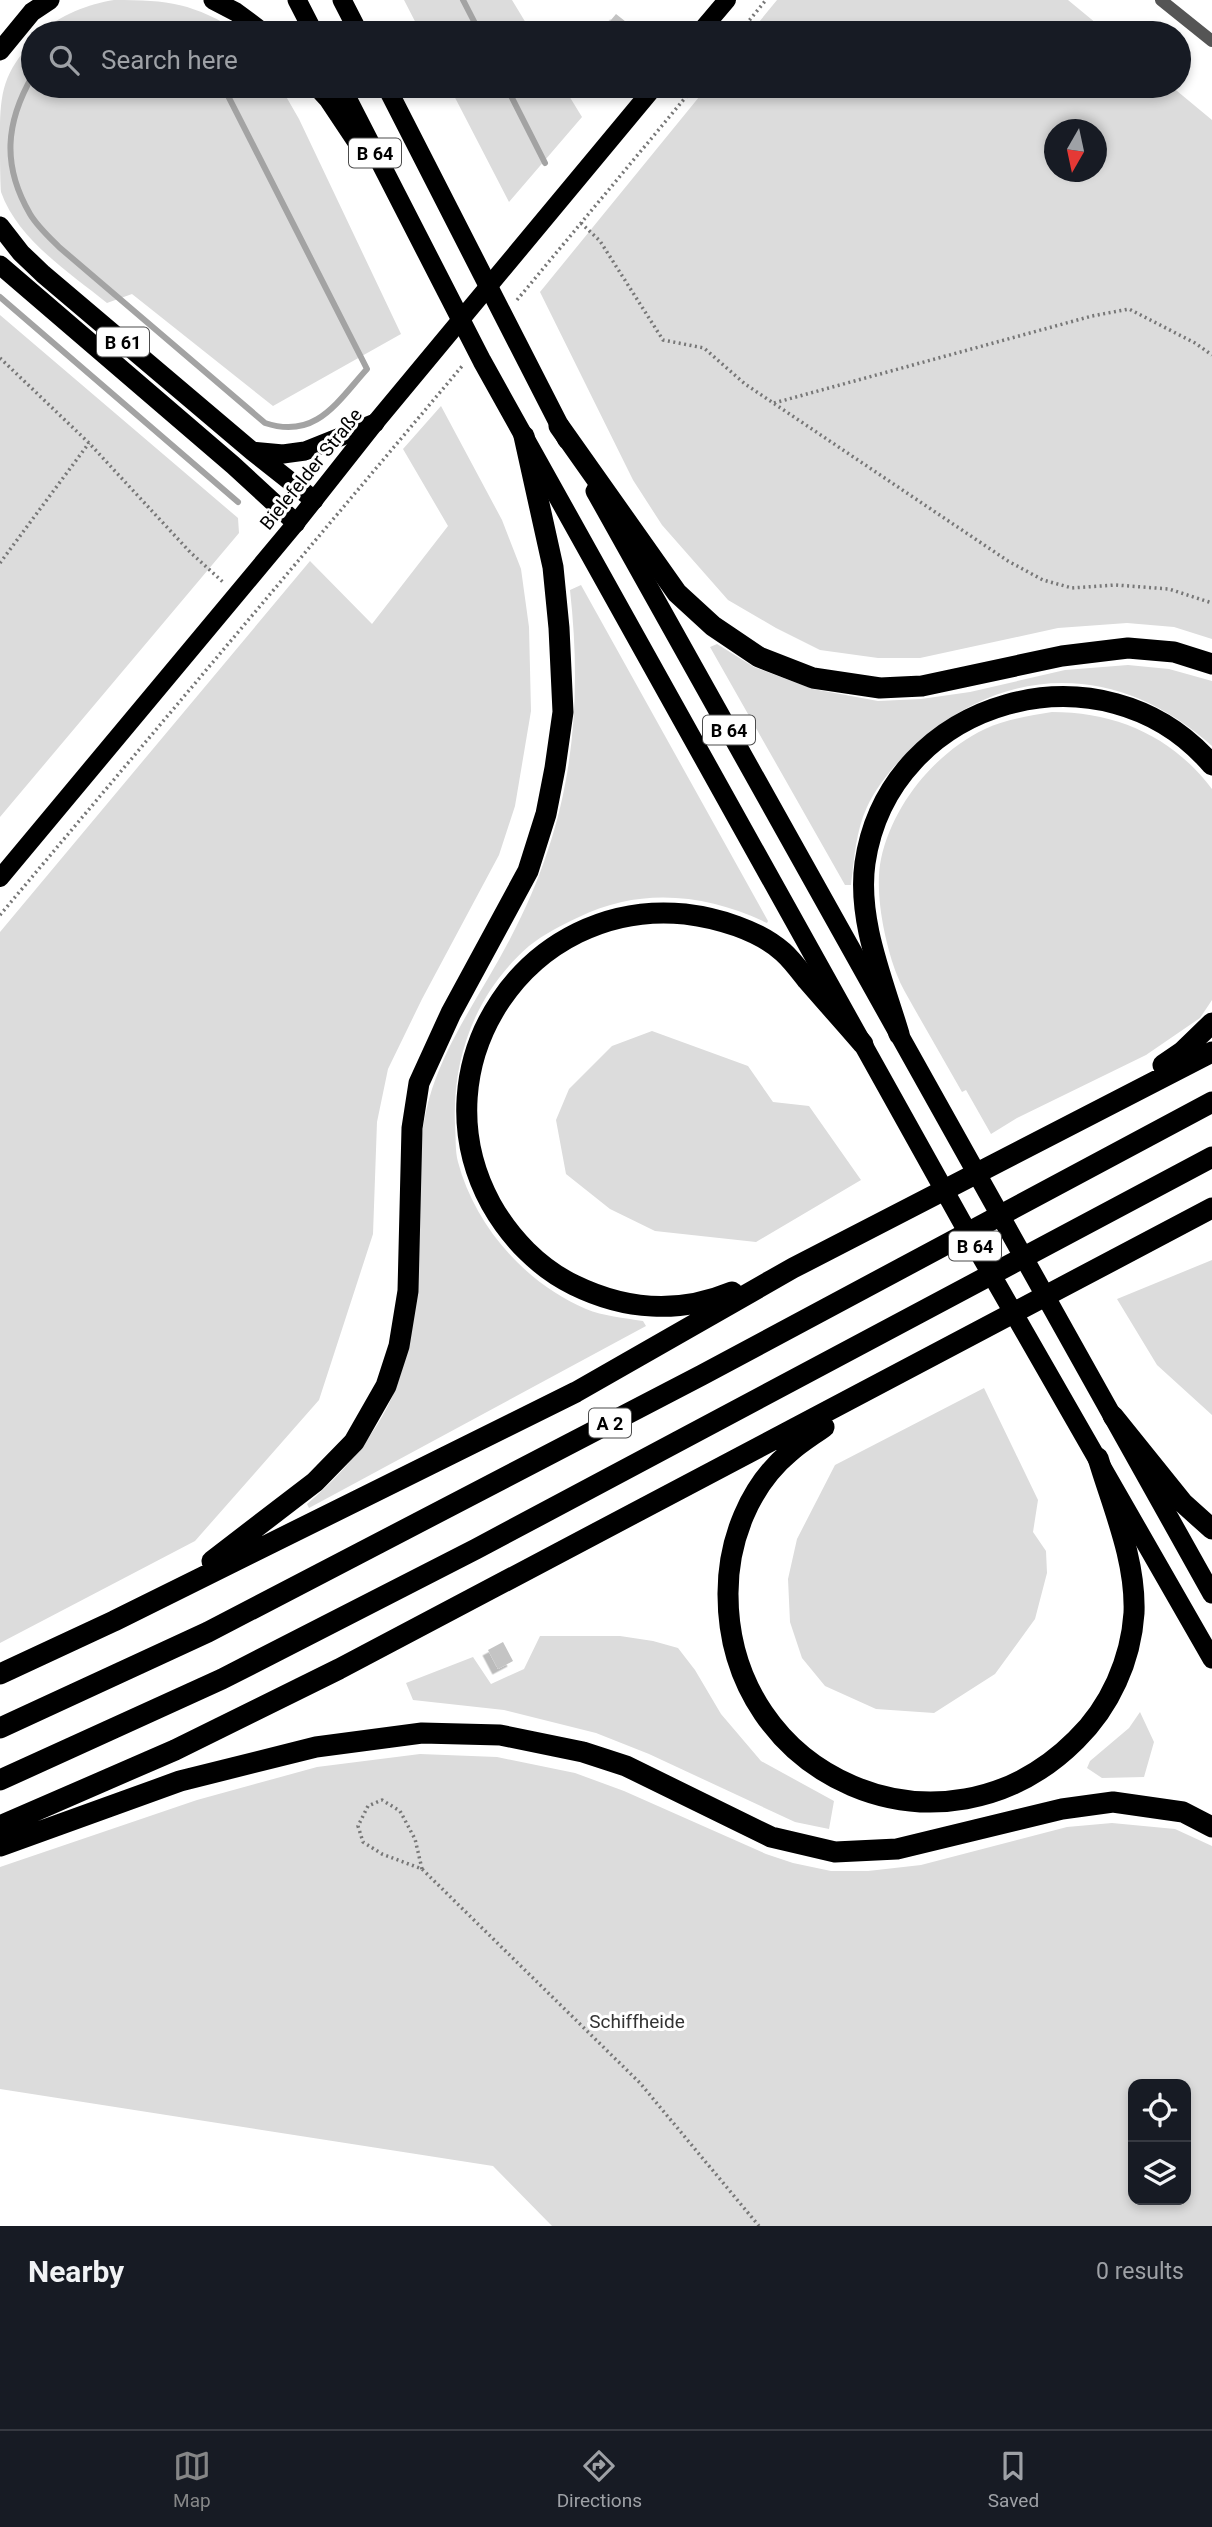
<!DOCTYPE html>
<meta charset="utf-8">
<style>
:root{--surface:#171b24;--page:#242831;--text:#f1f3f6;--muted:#9ea1a6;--line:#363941;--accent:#858687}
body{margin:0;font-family:Roboto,sans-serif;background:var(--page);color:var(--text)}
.controls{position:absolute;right:21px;bottom:21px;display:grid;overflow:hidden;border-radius:14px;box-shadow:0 4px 10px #0003}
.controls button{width:63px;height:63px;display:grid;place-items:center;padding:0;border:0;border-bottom:2px solid var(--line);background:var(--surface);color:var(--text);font:35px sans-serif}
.compass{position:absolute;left:1044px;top:119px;width:63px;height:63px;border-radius:50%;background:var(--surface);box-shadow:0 4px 10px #0003;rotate:189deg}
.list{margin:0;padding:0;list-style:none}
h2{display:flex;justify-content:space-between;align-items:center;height:91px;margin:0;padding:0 28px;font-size:30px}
h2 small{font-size:23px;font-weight:400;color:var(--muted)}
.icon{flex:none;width:38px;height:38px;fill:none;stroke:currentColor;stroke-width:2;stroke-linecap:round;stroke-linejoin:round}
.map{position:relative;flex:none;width:1212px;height:2226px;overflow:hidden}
.search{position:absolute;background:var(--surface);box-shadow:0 4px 10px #0003;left:21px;right:21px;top:21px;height:77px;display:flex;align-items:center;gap:18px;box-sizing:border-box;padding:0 24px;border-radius:38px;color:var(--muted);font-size:26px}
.sheet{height:203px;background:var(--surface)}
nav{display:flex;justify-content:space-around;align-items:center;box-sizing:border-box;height:98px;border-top:2px solid var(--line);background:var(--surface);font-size:19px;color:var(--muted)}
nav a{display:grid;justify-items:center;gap:4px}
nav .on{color:var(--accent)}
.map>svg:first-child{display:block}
</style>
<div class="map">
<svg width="1212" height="2226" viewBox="0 0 1212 2226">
<defs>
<filter id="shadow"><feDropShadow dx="-5.5" dy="5.5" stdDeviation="0" flood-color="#0004"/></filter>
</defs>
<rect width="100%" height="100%" fill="#fff"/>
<path fill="#dcdcdc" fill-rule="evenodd" d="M114,0C169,0 193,3 241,33H41C59,15 89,4 114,0Z
M404,0H512L532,33H421Z
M777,0H1068L1108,33H750Z
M33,41V86H280L299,119L401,334L273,406L132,294L107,303C69,272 18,240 1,192C0,178 0,149 0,133C0,92 4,72 33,41Z
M449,86H563L582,117L509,202Z
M708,86H1171L1212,120V639L1174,627L1127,623L1058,628L920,658H878L820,650L776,628L728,600L662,525L633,480L540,292ZM1054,130H1096V172H1054Z
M0,315L238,518L239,533L0,817Z
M441,406L502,520L521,569L529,627L531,711L515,806L499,855L422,999L388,1069L377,1122L373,1234L319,1400L195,1541L0,1643V932L310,561L372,624L448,526L403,449Z
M581,585L768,921L767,923C706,894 641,887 579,917C562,925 544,934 529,946C476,992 452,1057 455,1125C456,1137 455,1151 458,1162C475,1226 525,1283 586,1309C603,1316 624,1318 643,1321L646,1326L309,1508L307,1504C352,1466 396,1412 406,1352C409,1335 409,1316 410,1299C412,1264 415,1229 417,1193C419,1158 421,1123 432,1089C450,1035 484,989 510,939C570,825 584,717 570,590Z
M717,644L754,667L813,689L878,701L921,699L970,692L1065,670L1128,665L1169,669L1212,681V746C1128,670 1023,660 932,731C908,749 880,779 867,807C856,830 854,860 851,885H845L710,647Z
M1052,712C1117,712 1173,737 1212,789V1000L1200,1018L1146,1055L1017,1118L991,1134L966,1090L962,1092C946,1064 930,1036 914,1008C908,997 901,986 897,975C885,944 874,892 881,859C893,804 935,753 985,729C1006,719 1029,716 1052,712Z
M652,1031L748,1066L773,1102L809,1106L861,1180L756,1242L655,1231L610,1209L566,1174L556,1120L569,1089L612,1046Z
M1212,1260V1415L1157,1365L1117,1299Z
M984,1388L1038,1500L1033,1532L1046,1551L1047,1573L1035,1619L995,1674L934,1713L876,1709L825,1686L802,1658L790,1622L788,1579L797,1539L835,1465Z
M540,1636H620L653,1641L678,1648L695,1670L721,1714L761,1761L834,1801L829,1829L795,1822L649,1754L596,1733L504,1710L413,1700L406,1683L473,1657L491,1684L524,1669Z
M1140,1712L1154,1742L1144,1777L1102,1778L1087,1768L1090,1761L1129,1728Z
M420,1754L497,1757L575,1773L624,1791L766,1854L793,1863L831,1871H868L921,1865L1067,1827L1112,1823L1175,1829L1212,1846V2226H552L493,2166L0,2089V1867L197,1800L317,1767ZM1133,2084H1186V2200H1133Z"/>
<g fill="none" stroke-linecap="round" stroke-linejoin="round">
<path stroke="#a3a3a3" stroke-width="6" d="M463,0L480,33
M98,33L129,30L151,33
M33,75C5,123 2,166 30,214C37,226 49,237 59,247L265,423C316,440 337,402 367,369L223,86
M506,86L545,163
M0,297L238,502"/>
</g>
<path fill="#c4c4c4" filter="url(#shadow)" d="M616,14L640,33H600Z
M503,1642L513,1661L498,1669L488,1650Z"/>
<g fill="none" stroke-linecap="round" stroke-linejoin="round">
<path stroke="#777" stroke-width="3.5" stroke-dasharray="2 3.5" stroke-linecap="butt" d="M739,33L766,0
M581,223L600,241L663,340L704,348L745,384L1008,561L1043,580L1072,588L1116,585L1169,589L1212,603
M517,300L695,86
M0,358L89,443L190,552L224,583
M774,403L1092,316L1129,309L1195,343L1212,355
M0,563L89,443
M0,915L463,365
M422,1869L415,1839L400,1811L382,1800L368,1806L358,1826L363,1842L382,1854L422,1869L640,2083L759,2226"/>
<path stroke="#555" stroke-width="12" d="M1161,0L1212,41"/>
<path stroke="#000" stroke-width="18" d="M699,33L727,0
M0,878L296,523L375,423L655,86"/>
<path stroke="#000" stroke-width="19" d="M213,0L236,12L264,33
M297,0L314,33
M342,0L359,33
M0,51L32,12L50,0
M316,86L328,99L362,150
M341,86L482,361L982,1258L1212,1659
M386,86L567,440
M0,226L21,253L43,274L252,451L314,500
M0,265L233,465L296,523
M252,451L283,454L305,451L375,423
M595,491L1212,1594"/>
<path stroke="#000" stroke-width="21" d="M559,426L677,593L713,626L759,657L813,678L880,688L922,686L1062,656L1128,648L1174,652L1212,664
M899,1034C883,980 857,920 865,863C889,698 1104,638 1212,765
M1163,1065L1182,1052L1212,1023
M732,1292C679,1314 625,1310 574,1285C539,1268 510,1238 491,1204C415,1064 528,898 685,914C718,918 758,930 783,952C792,960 800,971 807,980C826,1002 845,1023 863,1044
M1113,1416L1183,1503L1212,1529
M824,1427C813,1435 800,1443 790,1452C749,1486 728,1541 728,1593C727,1779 944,1872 1076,1740C1110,1707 1131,1660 1134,1613C1136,1560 1113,1508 1098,1458
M212,1561L315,1482L354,1442L386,1386L399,1346L408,1291L412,1128L419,1083L451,1013L528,871L546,814L555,768L563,712L559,628L553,567L524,436
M0,1674L114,1621L576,1392L793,1268L1212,1052
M0,1728L208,1632L702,1375L1212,1102
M0,1780L222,1679L476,1549L1212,1157
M0,1826L175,1750L339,1669L1212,1208
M0,1846L180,1781L316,1747L422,1733L500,1735L583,1752L626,1766L771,1837L835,1852L897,1849L1062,1809L1113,1802L1183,1812L1212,1827"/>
</g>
<g text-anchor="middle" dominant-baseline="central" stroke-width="6" stroke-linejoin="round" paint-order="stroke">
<g fill="#fff" stroke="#4c4c4c" stroke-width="2">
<rect x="349" y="138.5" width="52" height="29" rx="5"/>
<rect x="97" y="327.5" width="52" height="29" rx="5"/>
<rect x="703" y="715.5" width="52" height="29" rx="5"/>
<rect x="949" y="1231.5" width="52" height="29" rx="5"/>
<rect x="589" y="1408.5" width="42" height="29" rx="5"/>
</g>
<g font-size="18" font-weight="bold" fill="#000">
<text x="375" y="153">B 64</text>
<text x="123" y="342">B 61</text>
<text x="729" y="730">B 64</text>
<text x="975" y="1246">B 64</text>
<text x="610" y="1423">A 2</text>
</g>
<g font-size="19" fill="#000" stroke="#fff">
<text transform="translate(311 469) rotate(-51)">Bielefelder Straße</text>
</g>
<g font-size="19" fill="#333" stroke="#fff">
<text x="637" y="2021">Schiffheide</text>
</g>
</g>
</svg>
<div class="controls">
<button><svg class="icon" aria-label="locate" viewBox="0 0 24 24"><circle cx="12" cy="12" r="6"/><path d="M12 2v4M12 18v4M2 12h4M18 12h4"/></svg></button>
<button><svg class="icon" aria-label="layers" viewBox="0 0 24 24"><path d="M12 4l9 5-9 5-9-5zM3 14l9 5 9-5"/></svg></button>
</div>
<svg class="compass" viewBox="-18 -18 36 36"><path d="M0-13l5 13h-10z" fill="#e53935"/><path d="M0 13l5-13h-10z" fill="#9ea1a6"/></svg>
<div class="search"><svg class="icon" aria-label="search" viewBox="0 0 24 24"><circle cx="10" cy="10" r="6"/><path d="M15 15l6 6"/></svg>Search here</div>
</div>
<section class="sheet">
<h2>Nearby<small>0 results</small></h2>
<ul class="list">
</ul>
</section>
<nav>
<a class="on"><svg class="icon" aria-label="map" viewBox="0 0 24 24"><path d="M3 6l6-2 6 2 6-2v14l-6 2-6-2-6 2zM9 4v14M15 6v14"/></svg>Map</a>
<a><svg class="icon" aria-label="directions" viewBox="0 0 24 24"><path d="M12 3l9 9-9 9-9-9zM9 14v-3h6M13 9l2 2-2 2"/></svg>Directions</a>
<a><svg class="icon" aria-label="saved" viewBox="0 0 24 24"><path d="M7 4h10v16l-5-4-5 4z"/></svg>Saved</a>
</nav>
